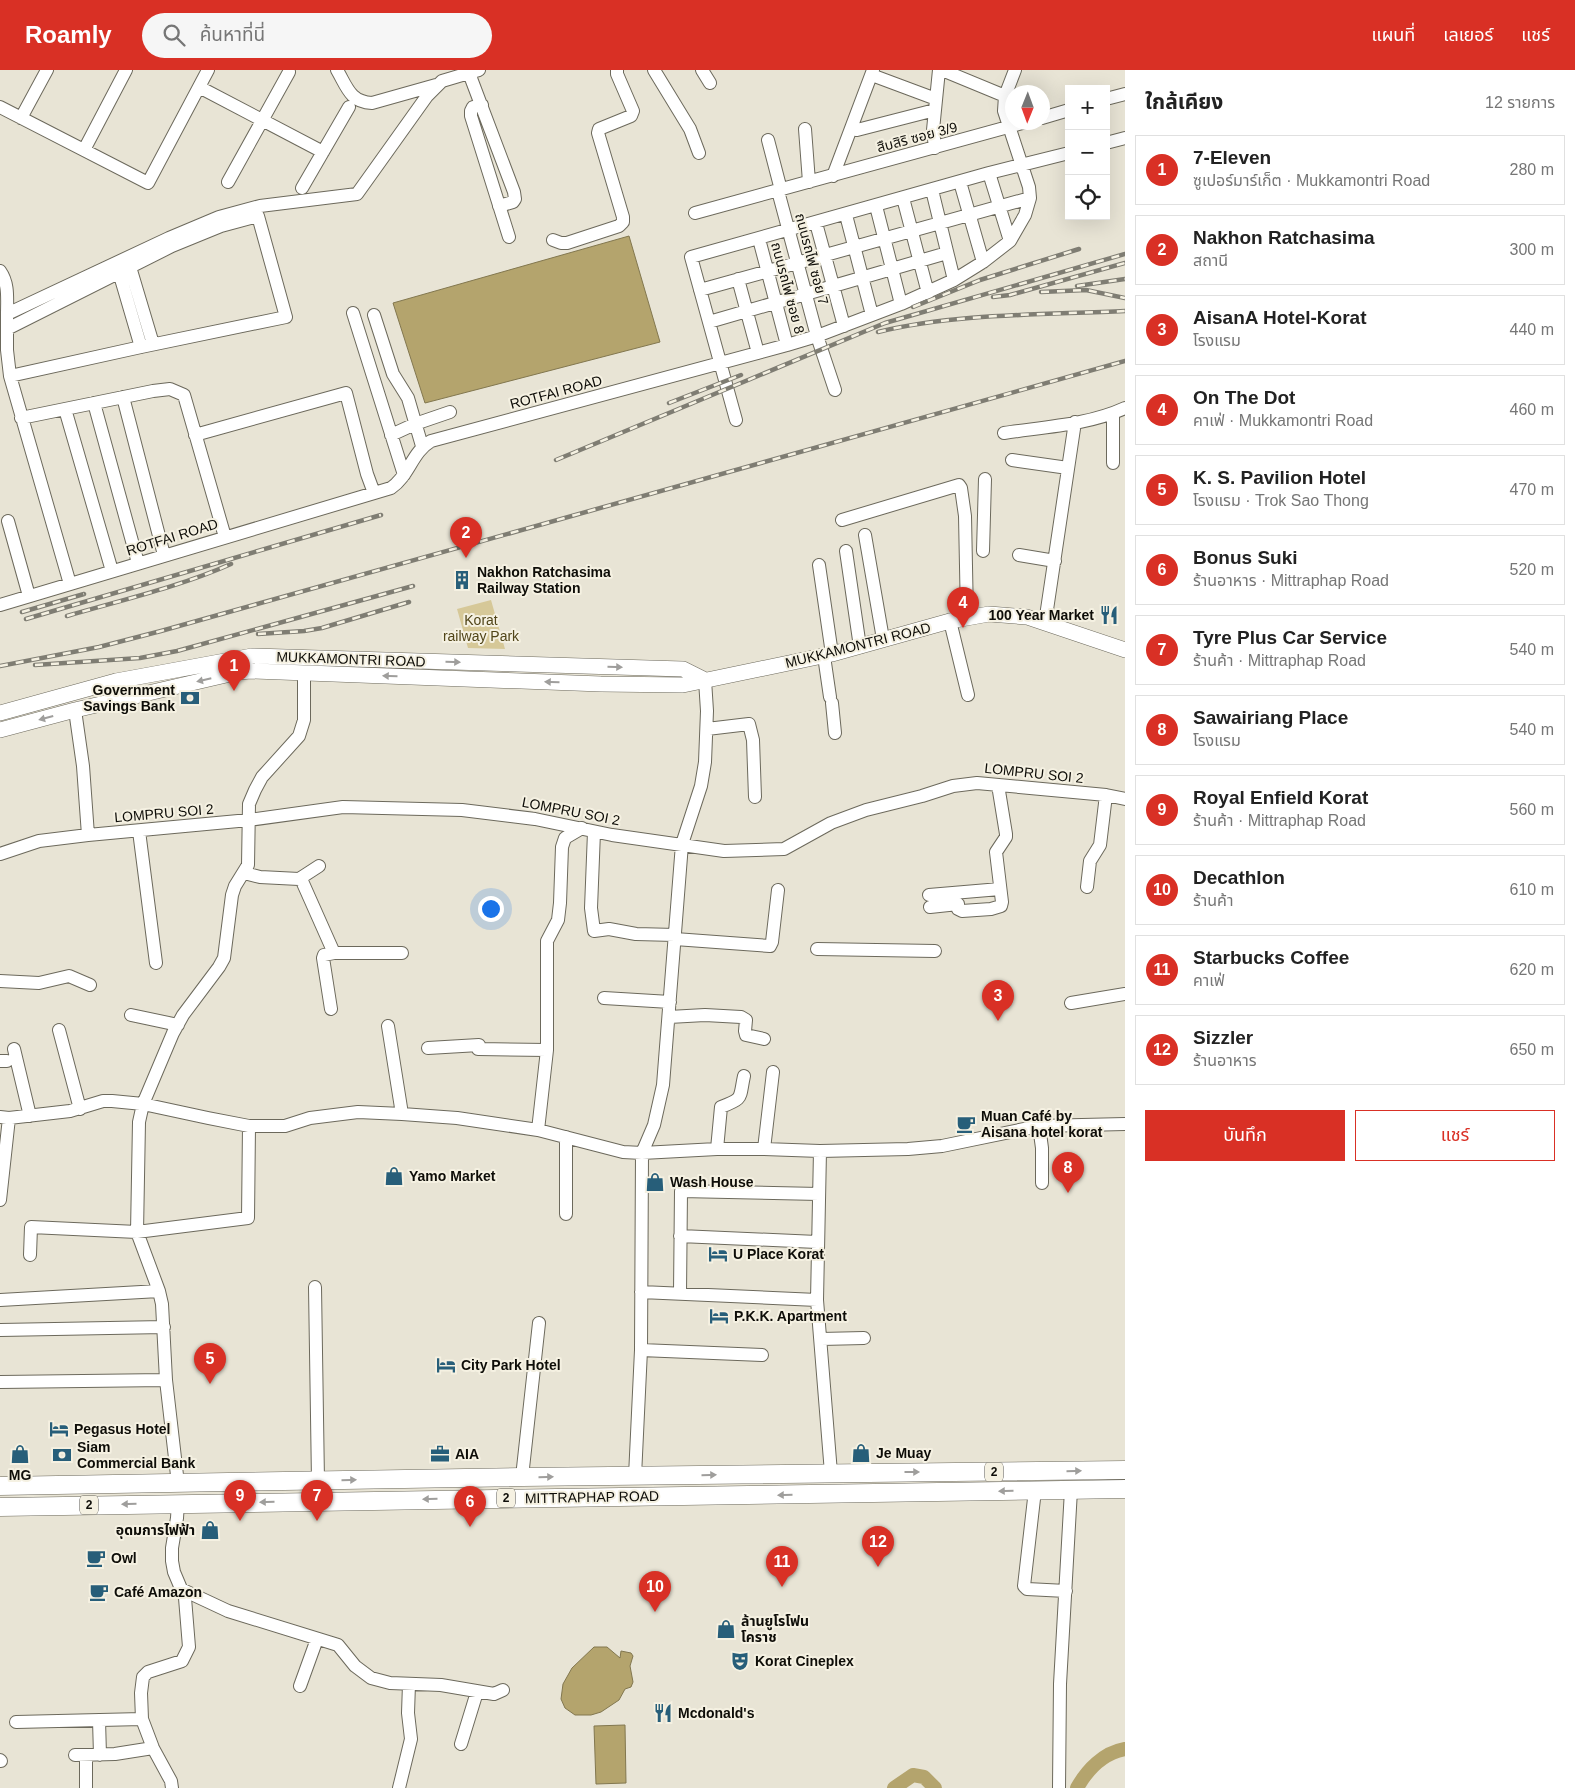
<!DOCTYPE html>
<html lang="th">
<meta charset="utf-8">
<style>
:root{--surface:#fff;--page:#f6f6f6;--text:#222;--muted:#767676;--line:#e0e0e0;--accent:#d93025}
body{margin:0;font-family:Helvetica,"Noto Sans Thai",sans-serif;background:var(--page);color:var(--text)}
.controls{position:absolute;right:15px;top:15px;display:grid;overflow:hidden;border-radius:0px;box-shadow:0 5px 20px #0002}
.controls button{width:45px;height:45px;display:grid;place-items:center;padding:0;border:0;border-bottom:1px solid var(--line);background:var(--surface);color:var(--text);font:25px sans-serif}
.compass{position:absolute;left:1005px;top:15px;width:45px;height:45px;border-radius:50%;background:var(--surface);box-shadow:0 5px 20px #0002;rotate:181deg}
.you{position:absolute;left:490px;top:838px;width:18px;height:18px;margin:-12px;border:4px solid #fff;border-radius:50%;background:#1a73e8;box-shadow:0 0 0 8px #1a73e833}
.badge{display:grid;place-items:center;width:32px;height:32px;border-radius:50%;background:var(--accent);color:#fff;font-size:16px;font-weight:700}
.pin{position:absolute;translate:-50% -41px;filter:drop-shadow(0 1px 2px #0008)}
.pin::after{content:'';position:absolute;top:26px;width:18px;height:15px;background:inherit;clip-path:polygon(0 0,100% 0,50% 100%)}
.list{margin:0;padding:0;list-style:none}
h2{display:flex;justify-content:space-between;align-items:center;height:65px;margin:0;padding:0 20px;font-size:21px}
h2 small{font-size:16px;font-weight:400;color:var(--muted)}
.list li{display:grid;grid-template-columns:32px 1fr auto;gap:15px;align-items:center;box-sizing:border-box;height:70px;margin:0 10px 10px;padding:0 10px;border:1px solid var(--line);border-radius:0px}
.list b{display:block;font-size:19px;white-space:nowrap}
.list p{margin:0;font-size:16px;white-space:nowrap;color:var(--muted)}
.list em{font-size:16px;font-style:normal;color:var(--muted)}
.actions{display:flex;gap:10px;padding:15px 20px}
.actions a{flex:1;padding:11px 0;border:1px solid var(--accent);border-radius:0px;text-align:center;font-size:18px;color:var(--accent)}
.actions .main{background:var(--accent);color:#fff}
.icon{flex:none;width:28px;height:28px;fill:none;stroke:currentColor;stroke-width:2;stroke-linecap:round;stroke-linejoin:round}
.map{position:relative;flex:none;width:1125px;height:1718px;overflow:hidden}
header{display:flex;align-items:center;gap:30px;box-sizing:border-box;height:70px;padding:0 25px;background:var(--accent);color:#fff}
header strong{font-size:24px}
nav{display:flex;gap:28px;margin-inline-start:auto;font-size:18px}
.search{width:350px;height:45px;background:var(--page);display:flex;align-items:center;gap:12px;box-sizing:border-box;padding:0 18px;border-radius:28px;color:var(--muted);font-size:19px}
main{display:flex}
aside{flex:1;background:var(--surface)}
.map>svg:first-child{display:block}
</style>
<header>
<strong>Roamly</strong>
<div class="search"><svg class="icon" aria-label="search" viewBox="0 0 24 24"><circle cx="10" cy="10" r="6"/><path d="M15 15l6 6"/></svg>ค้นหาที่นี่</div>
<nav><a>แผนที่</a><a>เลเยอร์</a><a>แชร์</a></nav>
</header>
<main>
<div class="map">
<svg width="1125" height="1718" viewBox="0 0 1125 1718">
<rect width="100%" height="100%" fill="#e8e4d5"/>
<path fill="#d6c898" d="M491,530L505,579L468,578L457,539Z"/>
<path fill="#b4a46d" stroke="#82774f" d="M629,166L660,272L425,333L393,233Z
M594,1577H607L620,1588L621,1581L631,1583L633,1586L630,1596L633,1612L631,1617L625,1619L619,1630L601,1642L591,1645H575L565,1638L561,1629L563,1614L572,1598Z
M625,1655L626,1713L596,1714L594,1656Z"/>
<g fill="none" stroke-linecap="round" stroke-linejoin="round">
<path stroke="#b4a46d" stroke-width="14" d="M894,1718L913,1705L924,1707L935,1718
M1077,1718C1087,1700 1103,1683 1125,1679"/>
<g stroke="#6c695c" stroke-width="14">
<path id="minor" d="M337,0C347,17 350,32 372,33L436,15
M654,0L690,59L699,83
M702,0L710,13
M942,0L1005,26
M469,3L514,122L515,129L513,132L499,136
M877,7L936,29
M199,17L323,82
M1106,29L1125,24
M482,35L473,37L471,41V46L509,167
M0,37L148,113L208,0
M21,48L47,0
M1042,48L1069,40
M805,59L809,112
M857,60L935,40
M768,70L781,120
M1106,73L1125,68
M935,78L933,60L939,0
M84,80L126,0
M989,103L1010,171
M833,106L873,0
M228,112L289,2
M960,112L983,192
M302,118L349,37
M932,120L954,210
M778,121L817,266L835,320
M903,128L928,223
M876,136L901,234
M695,143L1026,52
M846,145L872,245
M816,153L844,256
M759,169L787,275
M553,170L561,173H567L619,156L623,152V147L598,63L599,59L631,46L633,41L617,4V0
M130,197L153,274
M0,201C9,214 7,228 7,244
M119,202L141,277
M738,209L758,283
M700,220L1030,128
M353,243L404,405
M374,245L393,304L408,328L422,376
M709,252L947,183
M7,259L172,176L221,156L258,146L286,247L141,277L10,306
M123,327L164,485
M94,333L138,493
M65,339L112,501
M1113,344V393
M21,348L153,321L170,319L184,325L225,467
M736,350L691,187L989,103L1069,83
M1004,363C1044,357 1088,355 1125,338
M195,365L346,323L367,404L374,423
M391,365L415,354L450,342
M1012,390L1068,398
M842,450L959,415L961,418L965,446L967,547
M8,451L29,526
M865,465L883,569
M846,481L860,577
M983,481L985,409
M1019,485L1055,491
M819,495L832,584
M70,514L10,306L7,280V244L169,168L219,147L260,136L357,124L427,26L442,11L479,0
M0,535L391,418C409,406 412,382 431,371L787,275L817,266L901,234L954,210L983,192L1010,171L1025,145L1030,128L1029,117L1004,41L1005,26L1015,0
M950,551L968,625
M1045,553L1075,352
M824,586L830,627
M832,633L835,663
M75,640L83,696L88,765
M707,659L749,654L753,670L755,727
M139,761L156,893
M594,762L591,838L594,861L609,859L636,864L675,865
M0,784L39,771L88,765L249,750L343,737L462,740L535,749L612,765L724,781L784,779L831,753L866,740L922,726L953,716L977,713L1106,725L1125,729
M244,803L260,807L299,809L302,811L334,883H402
M299,809L319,796
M1087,817L1090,791L1100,775L1106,725
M929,825L1000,819
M930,837L958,834V839L962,841L991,839L1001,836L1002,832L996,782L1006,767V764L998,715
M675,869L770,876L772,872L778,820
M817,879L935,881
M0,911L39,913L69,906L90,915
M604,928L670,932
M1071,933L1125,924
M331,939L323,888L324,885L334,883
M131,945L178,955
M669,947L705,945L741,947L746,950L745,961L746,965L764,969
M388,956L402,1044
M59,960L80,1039
M428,978L479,975
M14,979L30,1046
M478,979L547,980
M0,991H7
M0,1047L9,1048L70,1041L103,1031H112L143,1034L208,1048L249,1056H285L310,1048L358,1042L402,1044L457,1048L538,1060L623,1082L642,1083L717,1079H764L820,1081L908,1079L942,1076L1039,1056L1125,1054
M1039,1056L1042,1078V1113
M538,1060L547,980V871L558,850L560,833L562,777L565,768L582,758
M717,1079L721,1037C744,1028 739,1029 744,1006
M764,1079L773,1002
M820,1081L817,1230L831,1403
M0,1130L9,1048
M566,1144V1067
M680,1166L817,1172
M30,1185L31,1157L137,1162L248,1148L249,1056
M315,1217L318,1411
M641,1222L817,1230
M680,1223L681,1121L819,1124
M0,1230L159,1221
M0,1260L164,1257
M821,1269L864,1268
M641,1280L762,1285
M0,1312L166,1310
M635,1406L641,1280L642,1083L654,1055L663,1015L682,774L701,716L705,692L707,641L705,610
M522,1407L539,1253
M178,1414L166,1310L162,1234L159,1221L137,1162L139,1052L143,1034L173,963L183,945L219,897L224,888L232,825L235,816L248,795L249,734L255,720L262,707L299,666L304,650V604
M1035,1420L1024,1516L1027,1519L1066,1521
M181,1519L228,1541L338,1575L355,1596L371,1608L390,1613L441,1615L494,1624L503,1620
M300,1616L317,1569
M99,1650L100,1685
M16,1652L142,1649
M461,1674L477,1622
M75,1685L115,1684L153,1678
M0,1690L1,1691
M86,1718V1685
M172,1718L171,1711L153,1678L142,1649L141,1623L143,1607L148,1602L182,1591L189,1577L185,1528L174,1502L172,1491V1478L177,1448L178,1433
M399,1718L411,1669L408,1643L409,1614
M1059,1718L1060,1614L1071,1420"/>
</g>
<g stroke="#6c695c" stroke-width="16">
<path id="major" d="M0,643L116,611L252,586L683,599L705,610
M0,660L75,640L239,602L251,601L601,614L683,615L832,584L950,551L989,544L1027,547L1125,580"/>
</g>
<g stroke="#6c695c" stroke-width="19">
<path id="highway" d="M0,1416L522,1407L1125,1400
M0,1437L1125,1419"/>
</g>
<use href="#minor" stroke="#fff" stroke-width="12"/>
<use href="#major" stroke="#fff" stroke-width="15"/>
<use href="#highway" stroke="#fff" stroke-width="18"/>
<g stroke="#7f7d73" stroke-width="4.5">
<path id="rail" d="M1077,216L1125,209
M1041,222L1086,220L1125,228
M993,227L1010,225L1125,193
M913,237L980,210L1079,179
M878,262C956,243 1044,245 1125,241
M669,333L741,305
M556,390L885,253L1125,184
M22,542L84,524
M67,546C122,530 179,517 231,494
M26,549L381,445
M258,564L304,561L322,558L409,532
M35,595L140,588L177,581L413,516
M0,596L99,577L161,561L1125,291"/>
</g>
<use href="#rail" stroke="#f5f1e2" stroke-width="2.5" stroke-dasharray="8" stroke-linecap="butt"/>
</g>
<defs><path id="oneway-solid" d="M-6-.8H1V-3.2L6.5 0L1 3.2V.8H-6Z" transform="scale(1.25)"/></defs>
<g fill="#9f9e9c">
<use href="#oneway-solid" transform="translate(453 592) rotate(2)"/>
<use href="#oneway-solid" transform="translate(615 597) rotate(1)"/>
<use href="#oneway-solid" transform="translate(390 606) rotate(-178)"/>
<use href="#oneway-solid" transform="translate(204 610) rotate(167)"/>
<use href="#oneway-solid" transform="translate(552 612) rotate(-178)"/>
<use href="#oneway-solid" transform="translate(46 648) rotate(165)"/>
<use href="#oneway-solid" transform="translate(1074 1401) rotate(-1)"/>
<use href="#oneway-solid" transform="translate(912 1402)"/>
<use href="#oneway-solid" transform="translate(709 1405) rotate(-1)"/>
<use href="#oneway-solid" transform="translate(546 1407) rotate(-1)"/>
<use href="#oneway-solid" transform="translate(349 1410) rotate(-1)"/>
<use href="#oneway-solid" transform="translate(1006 1421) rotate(179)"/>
<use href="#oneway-solid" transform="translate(785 1425) rotate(179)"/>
<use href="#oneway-solid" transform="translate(430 1429) rotate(179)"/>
<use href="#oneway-solid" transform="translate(267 1432) rotate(179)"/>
<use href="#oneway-solid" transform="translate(129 1434) rotate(179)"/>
</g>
<defs>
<g id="building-bare" transform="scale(1.5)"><path d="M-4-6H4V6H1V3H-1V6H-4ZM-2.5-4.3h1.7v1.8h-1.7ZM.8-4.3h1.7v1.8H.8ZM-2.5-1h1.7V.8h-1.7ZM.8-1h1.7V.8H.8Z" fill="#275e79" stroke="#f5f1e2" stroke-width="2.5" paint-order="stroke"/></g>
<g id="restaurant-bare" transform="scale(1.5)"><path d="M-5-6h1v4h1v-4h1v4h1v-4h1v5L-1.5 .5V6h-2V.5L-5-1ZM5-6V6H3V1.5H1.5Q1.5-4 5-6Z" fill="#275e79" stroke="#f5f1e2" stroke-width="2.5" paint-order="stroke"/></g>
<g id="bank-bare" transform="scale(1.5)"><path d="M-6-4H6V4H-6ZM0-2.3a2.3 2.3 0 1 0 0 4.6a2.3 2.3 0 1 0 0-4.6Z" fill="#275e79" stroke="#f5f1e2" stroke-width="2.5" paint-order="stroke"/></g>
<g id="cafe-bare" transform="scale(1.5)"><path d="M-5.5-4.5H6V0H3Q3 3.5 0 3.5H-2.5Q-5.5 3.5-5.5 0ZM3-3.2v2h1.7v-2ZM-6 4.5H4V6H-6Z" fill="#275e79" stroke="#f5f1e2" stroke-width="2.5" paint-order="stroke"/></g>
<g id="shop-bare" transform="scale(1.5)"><path d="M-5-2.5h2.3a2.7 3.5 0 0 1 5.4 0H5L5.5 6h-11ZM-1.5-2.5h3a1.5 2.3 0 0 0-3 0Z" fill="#275e79" stroke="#f5f1e2" stroke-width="2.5" paint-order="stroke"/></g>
<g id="hotel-bare" transform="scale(1.5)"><path d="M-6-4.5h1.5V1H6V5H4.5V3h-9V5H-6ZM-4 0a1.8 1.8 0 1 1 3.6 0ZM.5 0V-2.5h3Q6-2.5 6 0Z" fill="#275e79" stroke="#f5f1e2" stroke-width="2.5" paint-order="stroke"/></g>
<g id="office-bare" transform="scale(1.5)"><path d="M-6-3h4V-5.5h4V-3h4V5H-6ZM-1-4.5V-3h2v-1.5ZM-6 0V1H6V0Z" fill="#275e79" stroke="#f5f1e2" stroke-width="2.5" paint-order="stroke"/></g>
<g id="theatre-bare" transform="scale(1.5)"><path d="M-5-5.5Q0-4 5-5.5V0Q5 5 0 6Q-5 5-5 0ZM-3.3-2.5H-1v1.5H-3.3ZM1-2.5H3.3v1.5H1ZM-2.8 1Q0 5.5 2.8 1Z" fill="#275e79" stroke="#f5f1e2" stroke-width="2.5" paint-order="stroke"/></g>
</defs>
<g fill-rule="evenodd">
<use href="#building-bare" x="462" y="510"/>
<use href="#restaurant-bare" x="1109" y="545"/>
<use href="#bank-bare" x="190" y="628"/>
<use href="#cafe-bare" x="966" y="1054"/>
<use href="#shop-bare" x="394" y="1106"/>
<use href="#shop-bare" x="655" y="1112"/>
<use href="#hotel-bare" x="718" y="1184"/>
<use href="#hotel-bare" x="719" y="1246"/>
<use href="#hotel-bare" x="446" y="1295"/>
<use href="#hotel-bare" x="59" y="1359"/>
<use href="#shop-bare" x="861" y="1383"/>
<use href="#shop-bare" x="20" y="1384"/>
<use href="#office-bare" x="440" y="1384"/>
<use href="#bank-bare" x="62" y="1385"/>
<use href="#shop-bare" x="210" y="1460"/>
<use href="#cafe-bare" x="96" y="1488"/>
<use href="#cafe-bare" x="99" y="1522"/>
<use href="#shop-bare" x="726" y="1559"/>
<use href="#theatre-bare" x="740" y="1591"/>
<use href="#restaurant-bare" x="663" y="1643"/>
</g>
<g text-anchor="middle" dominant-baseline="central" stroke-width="4" stroke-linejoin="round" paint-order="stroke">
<g fill="#f5f1e2" stroke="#535149" stroke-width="1">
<rect x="985" y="1392.5" width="18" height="19" rx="4"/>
<rect x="497" y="1418.5" width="18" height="19" rx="4"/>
<rect x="80" y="1425.5" width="18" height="19" rx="4"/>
</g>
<g font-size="12" font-weight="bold" fill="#0e0d08">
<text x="994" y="1402">2</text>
<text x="506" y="1428">2</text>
<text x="89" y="1435">2</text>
</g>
<g font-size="14" fill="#0e0d08" stroke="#f5f1e2">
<text transform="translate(917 67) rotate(-15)">สืบสิริ ซอย 3/9</text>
<text transform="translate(812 189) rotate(75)">ถนนรถไฟ ซอย 7</text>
<text transform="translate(788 218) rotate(75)">ถนนรถไฟ ซอย 8</text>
<text transform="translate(556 322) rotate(-15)">ROTFAI ROAD</text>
<text transform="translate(172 467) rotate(-17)">ROTFAI ROAD</text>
<text transform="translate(858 575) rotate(-14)">MUKKAMONTRI ROAD</text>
<text transform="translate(351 589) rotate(2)">MUKKAMONTRI ROAD</text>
<text transform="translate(1034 703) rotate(6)">LOMPRU SOI 2</text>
<text transform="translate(571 741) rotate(11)">LOMPRU SOI 2</text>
<text transform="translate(164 743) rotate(-5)">LOMPRU SOI 2</text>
<text transform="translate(592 1427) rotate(-1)">MITTRAPHAP ROAD</text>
</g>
<g font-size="14" font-weight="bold" fill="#0e0d08" stroke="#f5f1e2" text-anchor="start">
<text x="477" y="502">Nakhon Ratchasima<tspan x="477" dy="16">Railway Station</tspan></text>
<text x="1094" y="545" text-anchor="end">100 Year Market</text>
<text x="175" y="620" text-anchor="end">Government<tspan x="175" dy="16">Savings Bank</tspan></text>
<text x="981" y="1046">Muan Café by<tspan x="981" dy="16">Aisana hotel korat</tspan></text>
<text x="409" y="1106">Yamo Market</text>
<text x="670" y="1112">Wash House</text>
<text x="733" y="1184">U Place Korat</text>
<text x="734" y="1246">P.K.K. Apartment</text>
<text x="461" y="1295">City Park Hotel</text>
<text x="74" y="1359">Pegasus Hotel</text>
<text x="77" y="1377">Siam<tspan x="77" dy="16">Commercial Bank</tspan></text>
<text x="876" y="1383">Je Muay</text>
<text x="455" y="1384">AIA</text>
<text x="20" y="1405" text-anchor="middle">MG</text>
<text x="195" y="1460" text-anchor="end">อุดมการไฟฟ้า</text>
<text x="111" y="1488">Owl</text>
<text x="114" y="1522">Café Amazon</text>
<text x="741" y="1551">ล้านยูโรโฟน<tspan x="741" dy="16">โคราช</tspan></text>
<text x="755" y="1591">Korat Cineplex</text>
<text x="678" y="1643">Mcdonald's</text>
</g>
<g font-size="14" fill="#514519" stroke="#f5f1e2">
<text x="481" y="550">Korat<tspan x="481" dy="16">railway Park</tspan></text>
</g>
</g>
</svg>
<div class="controls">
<button>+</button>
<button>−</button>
<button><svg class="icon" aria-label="locate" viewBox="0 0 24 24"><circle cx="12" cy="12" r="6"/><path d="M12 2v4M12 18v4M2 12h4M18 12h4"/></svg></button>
</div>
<svg class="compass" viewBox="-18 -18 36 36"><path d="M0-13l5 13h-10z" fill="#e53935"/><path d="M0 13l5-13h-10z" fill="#767676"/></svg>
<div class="you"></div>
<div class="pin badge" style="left:234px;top:621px">1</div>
<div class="pin badge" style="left:466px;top:488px">2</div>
<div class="pin badge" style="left:998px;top:951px">3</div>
<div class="pin badge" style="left:963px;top:558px">4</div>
<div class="pin badge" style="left:210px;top:1314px">5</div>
<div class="pin badge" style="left:470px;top:1457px">6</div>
<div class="pin badge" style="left:317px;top:1451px">7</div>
<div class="pin badge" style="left:1068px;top:1123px">8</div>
<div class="pin badge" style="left:240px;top:1451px">9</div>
<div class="pin badge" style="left:655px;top:1542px">10</div>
<div class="pin badge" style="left:782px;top:1517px">11</div>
<div class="pin badge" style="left:878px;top:1497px">12</div>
</div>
<aside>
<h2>ใกล้เคียง<small>12 รายการ</small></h2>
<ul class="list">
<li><span class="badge">1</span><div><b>7-Eleven</b><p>ซูเปอร์มาร์เก็ต · Mukkamontri Road</p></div><em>280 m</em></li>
<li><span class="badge">2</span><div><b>Nakhon Ratchasima</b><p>สถานี</p></div><em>300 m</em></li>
<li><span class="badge">3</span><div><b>AisanA Hotel-Korat</b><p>โรงแรม</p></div><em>440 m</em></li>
<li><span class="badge">4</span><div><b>On The Dot</b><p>คาเฟ่ · Mukkamontri Road</p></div><em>460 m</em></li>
<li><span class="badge">5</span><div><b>K. S. Pavilion Hotel</b><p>โรงแรม · Trok Sao Thong</p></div><em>470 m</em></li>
<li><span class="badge">6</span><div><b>Bonus Suki</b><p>ร้านอาหาร · Mittraphap Road</p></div><em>520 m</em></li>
<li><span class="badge">7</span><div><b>Tyre Plus Car Service</b><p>ร้านค้า · Mittraphap Road</p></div><em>540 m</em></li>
<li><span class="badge">8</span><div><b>Sawairiang Place</b><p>โรงแรม</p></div><em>540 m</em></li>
<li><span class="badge">9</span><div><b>Royal Enfield Korat</b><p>ร้านค้า · Mittraphap Road</p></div><em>560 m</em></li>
<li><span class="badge">10</span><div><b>Decathlon</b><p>ร้านค้า</p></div><em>610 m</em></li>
<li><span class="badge">11</span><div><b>Starbucks Coffee</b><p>คาเฟ่</p></div><em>620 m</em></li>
<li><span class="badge">12</span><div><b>Sizzler</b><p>ร้านอาหาร</p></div><em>650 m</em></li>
</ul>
<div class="actions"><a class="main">บันทึก</a><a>แชร์</a></div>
</aside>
</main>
